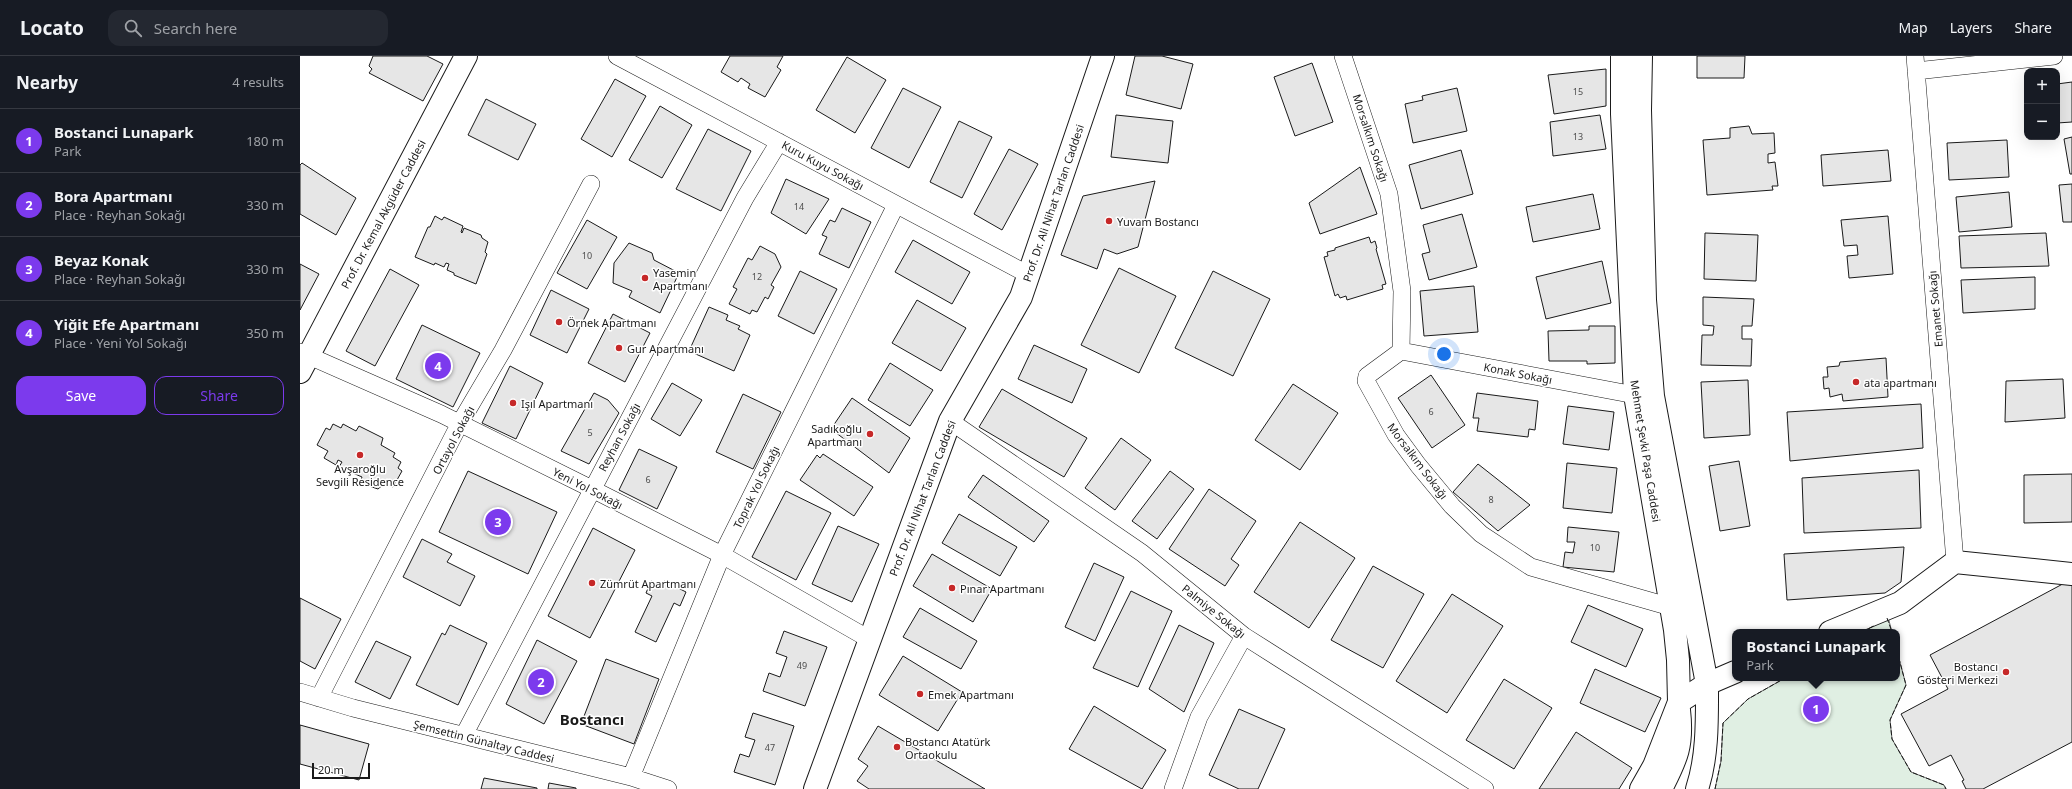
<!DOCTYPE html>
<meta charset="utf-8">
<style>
:root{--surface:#171b24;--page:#242831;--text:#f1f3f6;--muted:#9ea1a6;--line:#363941;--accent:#7c3aed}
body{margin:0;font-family:"Noto Sans",sans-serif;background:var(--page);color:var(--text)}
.controls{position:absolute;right:12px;top:12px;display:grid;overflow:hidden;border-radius:8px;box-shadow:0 4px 16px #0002}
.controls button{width:36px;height:36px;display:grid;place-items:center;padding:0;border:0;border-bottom:1px solid var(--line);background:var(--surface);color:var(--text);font:20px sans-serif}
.scale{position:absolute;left:12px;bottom:10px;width:58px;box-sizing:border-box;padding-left:4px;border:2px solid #1a1a1a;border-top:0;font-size:11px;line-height:14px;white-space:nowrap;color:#1a1a1a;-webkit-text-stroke:3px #fff;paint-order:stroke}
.you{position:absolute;left:1144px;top:298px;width:14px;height:14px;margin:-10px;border:3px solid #fff;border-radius:50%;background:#1a73e8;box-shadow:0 0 0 6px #1a73e833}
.badge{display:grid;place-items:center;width:26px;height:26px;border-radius:50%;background:var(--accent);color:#fff;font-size:13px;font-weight:700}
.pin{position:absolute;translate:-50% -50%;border:2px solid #fff;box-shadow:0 1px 4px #0006}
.popup{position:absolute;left:1432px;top:573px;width:168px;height:52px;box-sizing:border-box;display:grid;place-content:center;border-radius:8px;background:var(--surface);filter:drop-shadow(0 1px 3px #0005);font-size:13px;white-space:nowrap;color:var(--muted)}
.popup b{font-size:15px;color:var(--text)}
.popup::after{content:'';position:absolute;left:50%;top:100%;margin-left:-8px;border:8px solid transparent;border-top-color:var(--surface)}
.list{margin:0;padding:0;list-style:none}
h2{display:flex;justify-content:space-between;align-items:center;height:52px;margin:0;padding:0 16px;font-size:17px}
h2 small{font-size:13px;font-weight:400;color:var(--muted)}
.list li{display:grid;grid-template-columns:26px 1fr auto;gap:12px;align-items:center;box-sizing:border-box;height:64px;padding:0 16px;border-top:1px solid var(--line)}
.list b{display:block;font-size:15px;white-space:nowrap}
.list p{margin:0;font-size:13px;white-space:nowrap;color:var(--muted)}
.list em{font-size:13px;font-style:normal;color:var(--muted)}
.actions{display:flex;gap:8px;padding:12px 16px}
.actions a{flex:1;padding:9px 0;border:1px solid var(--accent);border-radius:12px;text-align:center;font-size:14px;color:var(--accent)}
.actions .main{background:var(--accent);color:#fff}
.icon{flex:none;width:22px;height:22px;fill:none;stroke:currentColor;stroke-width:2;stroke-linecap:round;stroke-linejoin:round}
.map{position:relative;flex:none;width:1772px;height:733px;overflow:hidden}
header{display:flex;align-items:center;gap:24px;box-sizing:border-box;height:56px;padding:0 20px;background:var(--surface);border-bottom:1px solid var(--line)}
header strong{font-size:19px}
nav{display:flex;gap:22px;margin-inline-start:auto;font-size:14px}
.search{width:280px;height:36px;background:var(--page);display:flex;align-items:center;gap:10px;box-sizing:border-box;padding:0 14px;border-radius:12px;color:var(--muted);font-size:15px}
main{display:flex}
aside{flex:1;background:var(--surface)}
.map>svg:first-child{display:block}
</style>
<header>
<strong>Locato</strong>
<div class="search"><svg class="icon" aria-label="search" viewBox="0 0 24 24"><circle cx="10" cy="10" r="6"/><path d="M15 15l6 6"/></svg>Search here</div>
<nav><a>Map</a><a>Layers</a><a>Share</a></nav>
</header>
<main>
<aside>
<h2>Nearby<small>4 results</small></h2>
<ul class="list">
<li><span class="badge">1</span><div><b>Bostanci Lunapark</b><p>Park</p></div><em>180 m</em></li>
<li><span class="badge">2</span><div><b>Bora Apartmanı</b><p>Place · Reyhan Sokağı</p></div><em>330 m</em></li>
<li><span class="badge">3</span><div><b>Beyaz Konak</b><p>Place · Reyhan Sokağı</p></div><em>330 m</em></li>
<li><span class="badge">4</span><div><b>Yiğit Efe Apartmanı</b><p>Place · Yeni Yol Sokağı</p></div><em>350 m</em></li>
</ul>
<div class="actions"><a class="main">Save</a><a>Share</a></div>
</aside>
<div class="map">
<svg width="1772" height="733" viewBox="0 0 1772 733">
<rect width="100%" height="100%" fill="#fff"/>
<path fill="#e0efe3" stroke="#6a6a6a" d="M1588,561L1592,576H1563Z
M1597,595L1606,629L1590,664L1592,683L1611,716L1644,729L1646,733H1415L1421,705L1423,667L1448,643L1485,622H1597Z"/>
<path fill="#e6e6e6" stroke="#1a1a1a" d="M73,0H127L143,8L123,45L69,17L72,13L69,10Z
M430,0H483L477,11L481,14L465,41L448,32L450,28L441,22L438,26L421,16Z
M835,0H862L893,8L881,53L826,39Z
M1397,0H1445L1444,22H1397Z
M547,1L586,24L555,77L516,54Z
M1012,7L1033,66L995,80L974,21Z
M1306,13V50L1254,58L1248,19Z
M315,23L346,40L312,101L281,83Z
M1772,26V66L1757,67V28Z
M603,32L641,51L609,112L571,92Z
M1157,32L1167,75L1113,87L1105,48L1123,44L1122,40Z
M186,43L236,68L218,104L168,79Z
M360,50L392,69L362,122L329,104Z
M816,59L873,65L868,107L811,101Z
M1300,59L1306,93L1253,100L1250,66Z
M659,65L692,81L662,142L630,126Z
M1449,70L1452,78L1474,77L1475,97L1468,98V107L1475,106L1478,130H1472L1473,134L1407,139L1403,84L1430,82V72Z
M408,73L451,95L421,155L376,133Z
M1772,81V118H1770L1764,83Z
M1707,84L1709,121L1649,124L1647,87Z
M709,93L738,108L702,174L674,158Z
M1161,94L1173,138L1121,153L1109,109Z
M1588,94L1591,125L1523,130L1521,99Z
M2,107L56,142L36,179L0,158V109Z
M1060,111L1077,158L1020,178L1009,147Z
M486,123L529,143L506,178L471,157Z
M855,125L838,191L817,198L804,193L797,213L761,199L783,140Z
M1772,128V166H1763L1759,129Z
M1709,136L1712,171L1659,176L1656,141Z
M1293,138L1300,173L1233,186L1226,151Z
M542,152L571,166L549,212L519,198L527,181L522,179L530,164L535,166Z
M1162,158L1177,211L1129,224L1122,198L1130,196L1123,169Z
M135,160L142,164L144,161L163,170L161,176L162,177L164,172L181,179L182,182L188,186L185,196L187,198L176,228L154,219V217L147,214L149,208L146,207L144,211L135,207L134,209L115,201L128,171H130Z
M1588,160L1593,218L1549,222L1547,200L1558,199L1557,189L1544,190L1541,164Z
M287,164L317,181L287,233L257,217Z
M1405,177L1458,179L1456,225L1404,223Z
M1746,177L1749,210L1661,212L1659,180Z
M1069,181L1071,187L1075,185L1077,192L1076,193L1086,228L1082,229L1083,233L1047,244L1046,240L1040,242L1038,238L1035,240L1024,201L1028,200L1027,196L1035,194V192Z
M613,184L670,216L652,248L595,216Z
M329,187L352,197L354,204L379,217L360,257L329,241L332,235L313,227L314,207Z
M460,190L475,198L481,211L471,229L474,231L468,243L465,241L457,256L452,254L450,258L429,248L437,233L433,231L448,202L452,204Z
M1302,205L1311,247L1246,263L1236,221Z
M0,208L19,218L0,254Z
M819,212L876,240L839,317L781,289Z
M90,213L119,229L75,310L46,295Z
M500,215L537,233L514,278L478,260Z
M913,215L970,243L933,320L875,292Z
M1735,221V253L1663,257L1661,224Z
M1174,230L1178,276L1124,280L1120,235Z
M251,234L289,253L267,297L230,279Z
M1403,241L1454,243L1452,270H1442V283H1452L1451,310L1401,309L1402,279H1413L1414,270L1403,269Z
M617,244L666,272L641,315L592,287Z
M409,251L428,259L426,264L440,270L438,273L450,279L434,315L389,295Z
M313,258L350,277L325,326L288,307Z
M122,269L180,297L153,351L96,323Z
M1289,270H1315V307L1287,308V305H1249L1248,275L1289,274Z
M734,289L787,313L772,347L718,323Z
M1586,302L1588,341L1543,345L1542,338L1530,341L1529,332L1524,333L1523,321H1528L1527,311L1539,310L1540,306Z
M590,307L633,334L610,370L568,344Z
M210,310L243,327L216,383L182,367Z
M1131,319L1165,369L1132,392L1098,342Z
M1763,323L1765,362L1705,366L1706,325Z
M1448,324L1450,379L1404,382L1401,326Z
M372,327L402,344L380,380L351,363Z
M993,328L1038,357L1000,414L955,384Z
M702,333L787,382L764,421L679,371Z
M294,337L308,344L319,357L289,408L261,395Z
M1177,337L1238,345L1235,374L1229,373L1228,381L1177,375L1179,362H1173Z
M443,338L481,356L453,413L416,396Z
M552,342L610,382L589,417L531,373Z
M1621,348L1623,392L1490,405L1487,356Z
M1268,350L1314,356L1309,394L1263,388Z
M33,368L41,372L43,368L56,375L59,370L83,382L81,389L95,397L93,401L101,406L98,412L102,415L93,431L85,427L78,433L60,427L62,421L39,411L42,406L38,404L36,409L24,402L28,395L17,389L26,372L30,374Z
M821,382L851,404L815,454L785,432Z
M339,393L377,411L357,453L319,434Z
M523,398L573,431L554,460L500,424L517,399L520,402Z
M1439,405L1450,470L1420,475L1409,410Z
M1267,407L1317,412L1312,457L1263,452Z
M1178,408L1230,449L1198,475L1153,436Z
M1619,414L1621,472L1504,477L1502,422Z
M168,415L257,456L228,518L139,476Z
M870,415L894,433L857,483L832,465Z
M1772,418V466L1724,467V419Z
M683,419L749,465L734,486L668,441Z
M909,433L956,465L931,503L939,509L925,530L869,493Z
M486,435L531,457L496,524L452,501Z
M659,458L717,491L700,520L642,487Z
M1000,466L1055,502L1009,572L954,536Z
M538,470L579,488L552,546L512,528Z
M1268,471L1319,476L1314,516L1263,511L1265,496L1273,497L1275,486H1267Z
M293,472L335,494L290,582L248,560Z
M122,483L152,498L147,506L175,520L160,550L103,521Z
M1604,491L1601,526L1585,537L1487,544L1484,498Z
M632,498L692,533L673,566L613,530Z
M794,507L824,521L795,585L765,571Z
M1073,510L1124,538L1083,612L1031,584Z
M1772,523V686L1683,733H1666L1662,725L1664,724L1651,699L1629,710L1601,658L1648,633L1630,599Z
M351,525L361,530L364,525L386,536L380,550L374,547L356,586L335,576L352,540L346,537Z
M831,535L872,555L838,631L793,612Z
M1152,538L1203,570L1147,657L1096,625Z
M0,542L41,563L15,613L0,605Z
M1288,549L1343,573L1326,611L1271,586Z
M620,552L677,585L661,613L603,581Z
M150,569L187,587L158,649L116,629L142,577L145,579Z
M879,569L914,587L884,656L849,633Z
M484,575L527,591L505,650L463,635L469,617L480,621L487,601L476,597Z
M237,584L277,605L244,668L206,648Z
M76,585L111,601L90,643L55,626Z
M603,600L662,636L638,675L579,639Z
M306,603L359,623L334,688L281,668Z
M1295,613L1361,642L1345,676L1280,647Z
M1204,623L1252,652L1214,713L1166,684Z
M794,650L866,694L842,733L769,693Z
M939,653L985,673L958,733H939L909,719Z
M453,657L494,670L475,729L434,716L440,698L449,701L455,684L445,681Z
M0,669L69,688L59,724L0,708Z
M578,670L685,733H569L557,725L568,710L558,703Z
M1276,676L1332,712L1319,733H1239Z
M184,722L237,732V733H181Z
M249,727L276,732V733H248Z"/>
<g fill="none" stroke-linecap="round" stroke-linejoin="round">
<g stroke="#1a1a1a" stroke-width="18">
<path id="street" d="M317,0L729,219
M1043,0L1089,138L1102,235L1101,295
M1615,0L1655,506
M1616,15L1754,0
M1101,295L1067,320L1066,325L1096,379L1118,409L1152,450L1181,478L1231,511L1371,551
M1101,295L1335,339
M0,296L141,358L292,433L422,499L569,583
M650,365L842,497L944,580L1185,733
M0,636L53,652L331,721L368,733
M19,642L160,367L203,294L291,128
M164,679L445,142L479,86
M331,721L422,499L596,149
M873,733L899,661L944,580"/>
</g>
<g stroke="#1a1a1a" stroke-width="24">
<path id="secondary" d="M0,316L166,0
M1530,576L1600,547L1655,506L1772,518
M1379,646L1407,628L1435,616
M515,733L650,365L721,241L803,0"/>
</g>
<g stroke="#1a1a1a" stroke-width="24">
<path id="primary" d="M1322,0V58L1335,339L1375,574L1378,604L1379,646L1354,710L1341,733
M1341,0L1340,54L1345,244L1353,340L1407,628C1407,662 1408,700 1397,733
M1361,733C1377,702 1383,689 1379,654"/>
</g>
<use href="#street" stroke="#fff" stroke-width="17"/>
<use href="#secondary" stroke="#fff" stroke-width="22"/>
<use href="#primary" stroke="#fff" stroke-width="22"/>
<path stroke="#1a1a1a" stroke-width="1" stroke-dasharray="5 2" stroke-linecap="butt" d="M1587,562L1592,576
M1563,576L1575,569
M1597,595L1606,629L1590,664L1592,683L1611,716L1644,729L1646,733
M1415,733L1421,705L1423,667L1448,643L1485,622"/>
</g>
<g fill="#c62828" stroke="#fff" stroke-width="1.5">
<circle cx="809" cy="165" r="4"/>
<circle cx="345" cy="222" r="4"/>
<circle cx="259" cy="266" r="4"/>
<circle cx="319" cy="292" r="4"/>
<circle cx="1556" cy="326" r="4"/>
<circle cx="213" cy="347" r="4"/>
<circle cx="570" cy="378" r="4"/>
<circle cx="60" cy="399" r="4"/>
<circle cx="292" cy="527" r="4"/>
<circle cx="652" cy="532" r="4"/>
<circle cx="1706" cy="616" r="4"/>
<circle cx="620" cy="638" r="4"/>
<circle cx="597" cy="691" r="4"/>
</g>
<g text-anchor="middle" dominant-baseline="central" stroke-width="3" stroke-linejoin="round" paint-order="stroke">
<g font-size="9" fill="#4d4d4d">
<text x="1278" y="35">15</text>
<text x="1278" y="80">13</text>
<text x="499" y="150">14</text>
<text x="287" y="199">10</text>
<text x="457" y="220">12</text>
<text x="1131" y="355">6</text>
<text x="290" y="376">5</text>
<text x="348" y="423">6</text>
<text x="1191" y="443">8</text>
<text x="1295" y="491">10</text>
<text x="502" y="609">49</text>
<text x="470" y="691">47</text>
</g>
<g font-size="11" fill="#1a1a1a" stroke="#fff">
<text transform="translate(1071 82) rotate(72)">Morsalkım Sokağı</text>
<text transform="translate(523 109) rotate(28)">Kuru Kuyu Sokağı</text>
<text transform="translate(753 147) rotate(-71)">Prof. Dr. Ali Nihat Tarlan Caddesi</text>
<text transform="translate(83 158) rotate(-62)">Prof. Dr. Kemal Akgüder Caddesi</text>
<text transform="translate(1635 253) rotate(-95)">Emanet Sokağı</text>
<text transform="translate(1218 317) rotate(11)">Konak Sokağı</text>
<text transform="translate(319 381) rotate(-62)">Reyhan Sokağı</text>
<text transform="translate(153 384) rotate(-62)">Ortayol Sokağı</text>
<text transform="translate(1346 395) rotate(81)">Mehmet Şevki Paşa Caddesi</text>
<text transform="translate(1118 405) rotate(53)">Morsalkım Sokağı</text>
<text transform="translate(456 431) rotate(-64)">Toprak Yol Sokağı</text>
<text transform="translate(288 432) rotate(27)">Yeni Yol Sokağı</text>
<text transform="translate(622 442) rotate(-69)">Prof. Dr. Ali Nihat Tarlan Caddesi</text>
<text transform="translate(914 555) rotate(39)">Palmiye Sokağı</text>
<text transform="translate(184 685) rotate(14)">Şemsettin Günaltay Caddesi</text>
</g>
<g font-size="11" fill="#1a1a1a" stroke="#fff" text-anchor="start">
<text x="817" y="165">Yuvam Bostancı</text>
<text x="353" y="216">Yasemin<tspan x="353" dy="13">Apartmanı</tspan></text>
<text x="267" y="266">Örnek Apartmanı</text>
<text x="327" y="292">Gur Apartmanı</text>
<text x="1564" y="326">ata apartmanı</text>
<text x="221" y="347">Işıl Apartmanı</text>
<text x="562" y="372" text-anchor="end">Sadıkoğlu<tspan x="562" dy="13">Apartmanı</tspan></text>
<text x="60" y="412" text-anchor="middle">Avşaroğlu<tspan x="60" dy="13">Sevgili Residence</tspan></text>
<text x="300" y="527">Zümrüt Apartmanı</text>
<text x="660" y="532">Pınar Apartmanı</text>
<text x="1698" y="610" text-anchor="end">Bostancı<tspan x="1698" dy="13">Gösteri Merkezi</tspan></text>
<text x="628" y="638">Emek Apartmanı</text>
<text x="605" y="685">Bostancı Atatürk<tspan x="605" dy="13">Ortaokulu</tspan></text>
</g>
<g font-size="15" font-weight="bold" fill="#1a1a1a" stroke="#fff">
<text x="292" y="663">Bostancı</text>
</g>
</g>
</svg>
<div class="controls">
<button>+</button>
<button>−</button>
</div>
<div class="scale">20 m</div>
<div class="you"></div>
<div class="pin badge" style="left:1516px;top:653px">1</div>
<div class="popup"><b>Bostanci Lunapark</b>Park</div>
<div class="pin badge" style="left:241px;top:626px">2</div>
<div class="pin badge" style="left:198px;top:466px">3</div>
<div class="pin badge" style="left:138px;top:310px">4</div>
</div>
</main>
